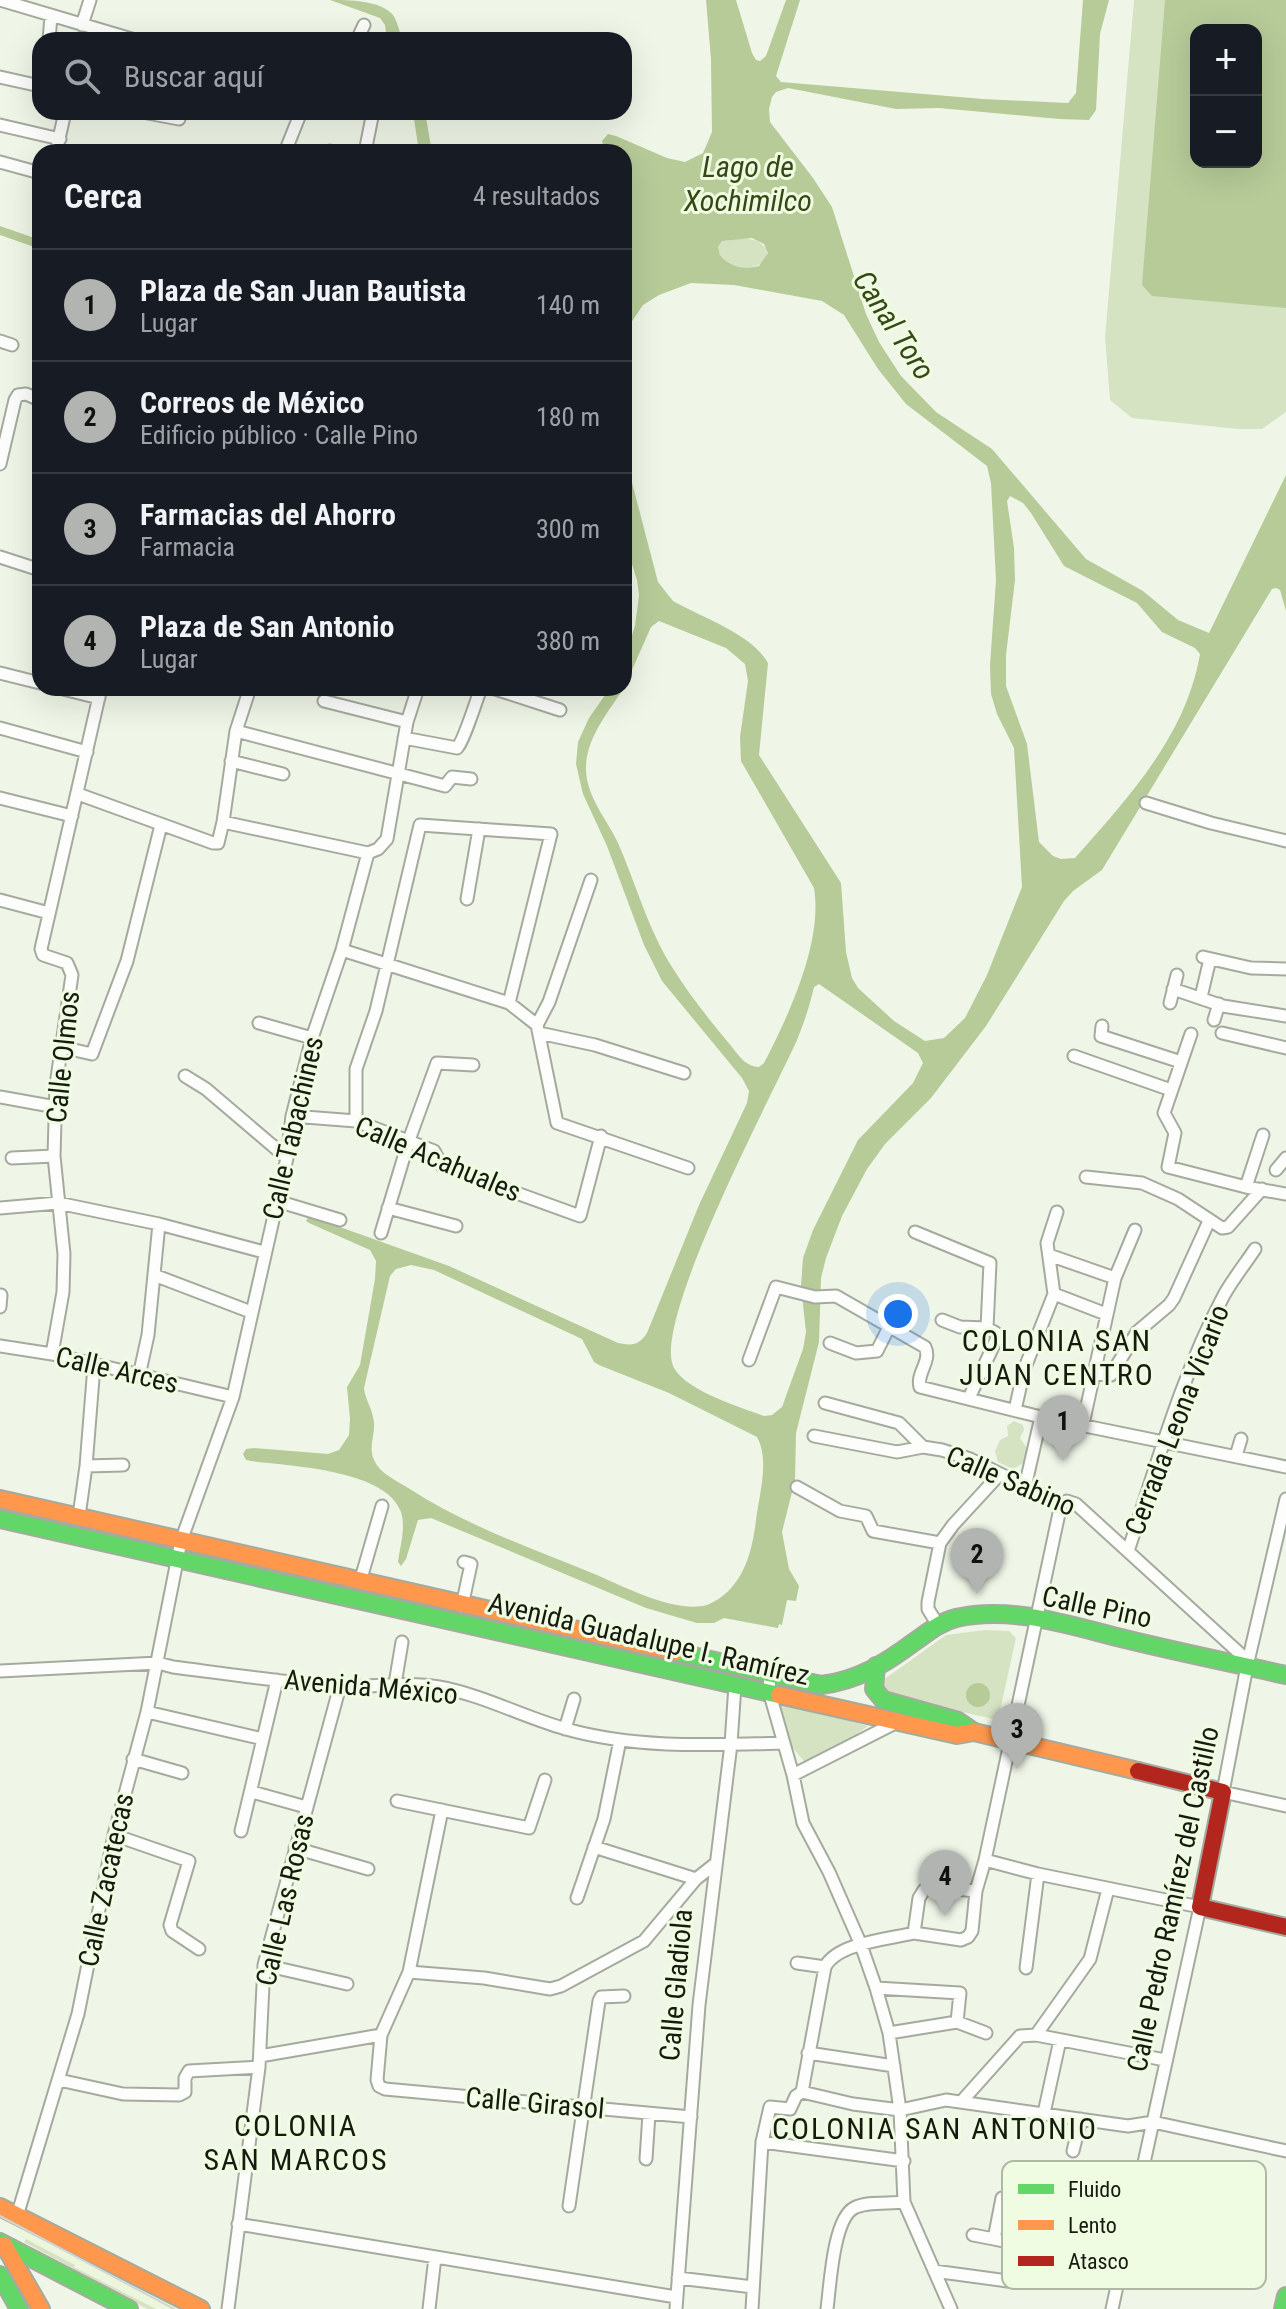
<!DOCTYPE html>
<html lang="es">
<meta charset="utf-8">
<style>
:root{--surface:#171b24;--page:#242831;--text:#f1f3f6;--muted:#9ea1a6;--line:#363941;--accent:#b1b4b1}
body{margin:0;font-family:"Roboto Condensed",sans-serif;background:var(--page);color:var(--text)}
.controls{position:absolute;right:24px;top:24px;display:grid;overflow:hidden;border-radius:16px;box-shadow:0 8px 32px #0002}
.controls button{width:72px;height:72px;display:grid;place-items:center;padding:0;border:0;border-bottom:2px solid var(--line);background:var(--surface);color:var(--text);font:40px sans-serif}
.you{position:absolute;left:898px;top:1314px;width:28px;height:28px;margin:-20px;border:6px solid #fff;border-radius:50%;background:#1a73e8;box-shadow:0 0 0 12px #1a73e833}
.badge{display:grid;place-items:center;width:52px;height:52px;border-radius:50%;background:var(--accent);color:#111;font-size:26px;font-weight:700}
.pin{position:absolute;translate:-50% -66px;filter:drop-shadow(0 2px 4px #0008)}
.pin::after{content:'';position:absolute;top:42px;width:28px;height:24px;background:inherit;clip-path:polygon(0 0,100% 0,50% 100%)}
.list{margin:0;padding:0;list-style:none}
h2{display:flex;justify-content:space-between;align-items:center;height:104px;margin:0;padding:0 32px;font-size:34px}
h2 small{font-size:26px;font-weight:400;color:var(--muted)}
.list li{display:grid;grid-template-columns:52px 1fr auto;gap:24px;align-items:center;box-sizing:border-box;height:112px;padding:0 32px;border-top:2px solid var(--line)}
.list b{display:block;font-size:30px;white-space:nowrap}
.list p{margin:0;font-size:26px;white-space:nowrap;color:var(--muted)}
.list em{font-size:26px;font-style:normal;color:var(--muted)}
.icon{flex:none;width:44px;height:44px;fill:none;stroke:currentColor;stroke-width:2;stroke-linecap:round;stroke-linejoin:round}
.map{position:relative;flex:none;width:1286px;height:2309px;overflow:hidden}
.search{position:absolute;background:var(--surface);box-shadow:0 8px 32px #0002;left:32px;top:32px;width:600px;height:88px;display:flex;align-items:center;gap:20px;box-sizing:border-box;padding:0 28px;border-radius:24px;color:var(--muted);font-size:30px}
.panel{position:absolute;background:var(--surface);box-shadow:0 8px 32px #0002;left:32px;top:144px;width:600px;height:552px;border-radius:24px}
.map>svg:first-child{display:block}
</style>
<div class="map">
<svg width="1286" height="2309" viewBox="0 0 1286 2309">
<rect width="100%" height="100%" fill="#eff6e7"/>
<path fill="#ebf6dd" d="M6,2216L177,2304L176,2306L181,2309H156L74,2267V2265L16,2234Z"/>
<path fill="#d5e3c3" fill-rule="evenodd" d="M1134,0H1286V412L1262,429H1238L1132,418L1110,400L1105,337ZM1196,30H1256V162H1196Z
M745,238L758,241L767,249L768,257C755,274 732,269 720,255L718,247L722,241Z
M1014,1421L1023,1425L1024,1430L1020,1438L1029,1451L1027,1461L1013,1469L998,1462L995,1451L1000,1440L1008,1436L1007,1426Z
M985,1630L1009,1631L1016,1638L998,1720L882,1694L879,1683L946,1635Z
M776,1700L868,1726L809,1767L786,1740Z
M26,2239L75,2265L74,2267L156,2309H147L24,2242Z"/>
<path fill="#b6cb98" fill-rule="evenodd" d="M330,0C349,0 380,0 393,15C398,22 399,32 403,40H387L385,25L380,18Z
M706,0H736L752,53L756,60L760,61L766,56L786,0H800L776,76L781,82L983,99L1068,103L1076,93L1083,0H1109L1100,34L1096,110L1089,120L1059,119L939,108L896,109L788,88L776,92L772,97L769,109L770,122L813,178L832,207L866,314L879,342L901,376L936,412L992,449L1086,559L1143,591L1178,620L1209,633L1286,475V611L1280,590L1276,588L1272,589L1102,870L1073,891L1064,901L986,1026L931,1098L885,1144L867,1169L842,1216L826,1258L821,1278L819,1342L796,1433L795,1480L782,1532L789,1569L799,1586L796,1601L787,1600L782,1625L779,1624L778,1628L724,1618L714,1623H697L646,1608L431,1518L418,1520L406,1559L401,1566L398,1562C400,1546 406,1528 401,1512C386,1469 289,1466 251,1461L246,1460L243,1454L246,1449L254,1448L328,1454L339,1450L349,1435L350,1419L347,1387L360,1365L375,1279L376,1261L370,1250L309,1223L306,1221L309,1216L449,1266L618,1343C633,1346 639,1345 647,1333L699,1205L747,1103L749,1091L742,1078L662,981L644,945L607,846L583,794L576,764L578,742L589,718L610,688H624C608,712 585,740 586,770C587,798 607,819 618,843C636,884 648,929 672,967C688,993 708,1018 727,1041C736,1051 744,1067 759,1067L764,1063C789,1015 823,942 814,888L741,761L740,737L748,681L745,664L726,648L659,621L651,627L624,688V659L635,626L639,595L637,580L624,539V452L658,582L673,601C701,617 752,634 768,663L759,755L841,883L846,952L852,978L858,988L894,1021L925,1041L944,1038L965,1018L987,975L1022,887L1014,748L997,714L991,694L990,665L996,580L991,483L987,466L906,404L878,369L844,315L822,301L734,285L691,283L659,295L643,305L624,333V152H605L602,141L608,134L616,136L667,158L685,162L703,153L712,132L711,59ZM752,238L764,244L768,253L759,266C744,270 730,267 720,255L718,247L722,241ZM1010,496L1023,503L1031,513L1064,566L1137,603L1162,632L1195,648L1200,654C1186,736 1128,798 1075,858L1061,859L1053,856L1039,842L1027,744L1006,686V655L1015,580L1014,548L1007,501ZM819,984L918,1053L923,1063L913,1083L858,1140L813,1230L803,1258L801,1286L806,1332L803,1349L782,1407L772,1415L764,1416C740,1407 687,1391 674,1368C650,1324 774,1092 797,1040C804,1023 810,1005 814,987ZM411,1265L434,1270L582,1339L594,1362L599,1365L669,1393L757,1437C770,1460 759,1495 756,1520C752,1554 742,1591 707,1605C700,1607 691,1607 683,1606C652,1602 621,1585 592,1573C531,1548 465,1525 410,1489C400,1483 388,1477 380,1469C363,1449 378,1436 373,1417C371,1406 365,1399 364,1388L390,1276L396,1269Z
M1165,0H1286V308L1152,296L1142,285ZM1196,30H1256V162H1196Z
M413,112H425L432,152H419Z
M0,226L40,240V249L0,235Z
M966 1695a12 12 0 1 1 24 0a12 12 0 1 1-24 0Z"/>
<g fill="none" stroke-linecap="round" stroke-linejoin="round">
<g stroke="#a5aa9f" stroke-width="15">
<path id="street" d="M0,0L135,40
M82,25L90,0
M49,40L51,16
M357,40L364,25
M0,77L40,86
M142,112L179,119
M0,125L60,139
M330,151L333,152
M56,152L65,112
M285,152L301,112
M365,152L373,112
M0,162L40,173
M40,326V340
M0,341L12,345
M0,464L15,400L18,395L26,394L40,400
M0,557L40,570
M0,673L40,683
M59,688L99,698
M492,688L560,710
M324,701L407,722
M0,728L87,752
M236,731L445,786L452,777L471,779
M404,738L457,748C464,741 476,701 481,688
M231,761L283,774
M78,794L213,843H218L223,822L368,853
M0,798L72,816
M1146,803L1211,823L1286,841
M223,822L236,731L250,688
M467,899L479,829
M0,900L49,913
M342,950L509,1003L537,1025L557,1123L688,1168
M1203,957L1251,968L1286,969
M1173,989L1223,1006L1286,1016
M1201,997L1210,959
M1170,1003L1177,975
M1214,1020L1219,1004
M259,1023L312,1038
M537,1025L549,1002L591,880
M1102,1026L1101,1036L1181,1062
M539,1033L595,1045L684,1073
M1222,1033L1286,1048
M1191,1034L1164,1113L1175,1133L1168,1167L1246,1187L1286,1194
M61,1047L92,1054L127,961L161,825
M1074,1056L1171,1090
M185,1076L206,1089L287,1158
M0,1097L56,1107
M292,1116L356,1121L434,1151L442,1166L580,1216L601,1136
M356,1121V1069L376,1011L420,825L551,834L509,1003
M12,1158L54,1156
M1276,1170L1286,1158
M1086,1177L1142,1183L1178,1199L1222,1228L1228,1227L1262,1189
M1246,1187L1263,1135
M277,1201L340,1220
M0,1208L58,1203L159,1224L264,1252
M388,1208L456,1226
M915,1232L990,1263L987,1328L996,1333L997,1338L969,1398
M381,1233L409,1140L437,1063L473,1065
M1049,1255L1115,1278
M154,1275L251,1312
M1054,1294L1106,1314
M0,1307L1,1295
M942,1320L960,1327L987,1328
M830,1343L856,1353L877,1351L890,1325
M0,1346L52,1354L233,1397
M52,1354L63,1292L64,1254L54,1156L56,1085L72,975L67,963L43,955L41,949L101,688
M749,1360L776,1287L815,1297L836,1296L925,1347C932,1361 916,1373 920,1387L1041,1417L1286,1467
M1093,1374L1111,1375L1137,1332L1169,1305L1174,1298L1209,1221
M139,1376L148,1335L159,1224
M825,1403L899,1423L923,1447
M1015,1410L1024,1370L1054,1294L1047,1243L1057,1212
M1083,1424L1115,1278L1135,1230
M814,1436L897,1452L923,1447L942,1450L970,1459L1061,1504L1067,1501L1076,1504L1248,1661
M1236,1456L1241,1439
M86,1466L123,1465
M797,1487L840,1511L866,1516L873,1531L940,1543
M1025,1487L1041,1417
M1286,1499L1247,1666L1223,1792L1286,1806
M79,1516L86,1466L94,1366
M1128,1551C1157,1465 1181,1376 1224,1295C1233,1279 1245,1264 1255,1249
M360,1582L382,1506
M462,1606L471,1564L464,1562
M938,1625L928,1609V1602L940,1543L953,1525L999,1475
M0,1671L158,1663L173,1667C227,1674 281,1682 336,1686C370,1688 405,1681 439,1687C483,1695 523,1717 566,1729C637,1749 712,1745 784,1743
M770,1675L769,1691L793,1775L803,1823L829,1872L861,1945L876,1988L889,2033L900,2110L904,2202L951,2309
M395,1684L402,1642
M147,1712L263,1739
M565,1729L574,1699
M133,1759L182,1773
M793,1775L897,1722
M252,1792L306,1807
M397,1801L529,1828L545,1780
M442,1810L409,1972L381,2035L377,2080L379,2086L385,2089L691,2117
M241,1831L277,1680
M114,1835L189,1861L170,1925L172,1931L199,1949
M594,1847L696,1879
M295,1848L368,1869
M985,1860L1038,1874L1200,1907L1112,2309
M577,1898L604,1819L620,1740
M914,1933L961,1940L968,1937L972,1931L976,1891L985,1860L1061,1504
M797,1963L825,1967
M264,1965L347,1984
M1026,1968L1038,1874
M409,1972L484,1978L550,1989L561,1986L644,1941L696,1879L715,1864
M876,1988L960,1993L957,2022
M957,2022L986,2033
M889,2033L957,2022
M1036,2035L1090,1959L1108,1889
M808,2053L894,2066
M260,2056L381,2035
M59,2080L123,2094L179,2095L185,2092V2078L189,2071L259,2067
M802,2092L853,2104L900,2110L946,2100L1128,2126L1153,2122L1286,2151
M962,2101L1020,2036L1036,2035L1165,2060
M1044,2113L1060,2040
M762,2142L904,2161
M1073,2151L1081,2119
M646,2159L649,2114
M1002,2198L994,2239L1022,2245L1118,2282
M569,2206L599,2001L601,1997L624,1996
M17,2216L78,2014L114,1835L147,1712L181,1541L233,1397L287,1158L292,1116L312,1038L342,950L368,853L378,849L387,839L407,722L418,688
M238,2224L676,2297
M973,2235L994,2239
M934,2271L1015,2282L1022,2245
M678,2278L753,2287
M228,2309L259,2067L264,1965L340,1686
M429,2309L435,2257
M676,2309L699,2005L731,1744L735,1685
M752,2309L762,2142L770,2107L790,2109L796,2096L802,2092L825,1967C837,1943 889,1939 914,1933L919,1898L924,1890L935,1887L976,1891
M827,2309C830,2287 833,2219 854,2208C867,2201 889,2204 904,2202"/>
</g>
<g stroke="#a5aa9f" stroke-width="20">
<path id="fast" d="M0,1519L779,1695
M675,1652L821,1685C857,1681 886,1663 914,1642C927,1633 940,1622 956,1618C1012,1605 1071,1626 1125,1639C1178,1652 1232,1663 1286,1675
M876,1666L874,1689L883,1700L958,1721L974,1732
M0,2242L129,2309
M0,2275L19,2309
M1283,2309L1286,2296"/>
</g>
<g stroke="#a5aa9f" stroke-width="20">
<path id="slow" d="M0,1499L675,1652
M779,1695L957,1735L974,1732L1138,1771
M0,2207L201,2309
M4,2245L41,2309"/>
</g>
<g stroke="#a5aa9f" stroke-width="20">
<path id="jam" d="M1138,1771L1223,1792L1200,1907L1286,1927"/>
</g>
<use href="#street" stroke="#fdfefb" stroke-width="11"/>
<use href="#fast" stroke="#63d668" stroke-width="16"/>
<use href="#slow" stroke="#ff974d" stroke-width="16"/>
<use href="#jam" stroke="#b3261e" stroke-width="16"/>
<path stroke="#d3d5d1" stroke-width="2" d="M0,2216L174,2309"/>
</g>
<g text-anchor="middle" dominant-baseline="central" stroke-width="6" stroke-linejoin="round" paint-order="stroke">
<g font-size="28" fill="#161a11" stroke="#f0fce1">
<text transform="translate(63 1057) rotate(-84)">Calle Olmos</text>
<text transform="translate(293 1128) rotate(-77)">Calle Tabachines</text>
<text transform="translate(438 1159) rotate(23)">Calle Acahuales</text>
<text transform="translate(117 1370) rotate(13)">Calle Arces</text>
<text transform="translate(1177 1420) rotate(-69)">Cerrada Leona Vicario</text>
<text transform="translate(1011 1481) rotate(23)">Calle Sabino</text>
<text transform="translate(1097 1607) rotate(12)">Calle Pino</text>
<text transform="translate(649 1639) rotate(13)">Avenida Guadalupe I. Ramírez</text>
<text transform="translate(371 1687) rotate(5)">Avenida México</text>
<text transform="translate(106 1880) rotate(-78)">Calle Zacatecas</text>
<text transform="translate(1173 1899) rotate(-78)">Calle Pedro Ramírez del Castillo</text>
<text transform="translate(285 1900) rotate(-77)">Calle Las Rosas</text>
<text transform="translate(676 1985) rotate(-85)">Calle Gladiola</text>
<text transform="translate(535 2103) rotate(5)">Calle Girasol</text>
</g>
<g font-size="30" font-style="italic" fill="#374817" stroke="#f0fce1">
<text x="748" y="166">Lago de<tspan x="748" dy="34">Xochimilco</tspan></text>
<text transform="translate(894 325) rotate(57)">Canal Toro</text>
</g>
<g font-size="30" letter-spacing="2" fill="#161a11" stroke="#f0fce1">
<text x="1057" y="1340">COLONIA SAN<tspan x="1057" dy="34">JUAN CENTRO</tspan></text>
<text x="296" y="2125">COLONIA<tspan x="296" dy="34">SAN MARCOS</tspan></text>
<text x="935" y="2128">COLONIA SAN ANTONIO</text>
</g>
</g>
<rect x="1002" y="2161" width="264" height="128" rx="12" fill="#f0fce1" stroke="#afb8a3" stroke-width="2"/>
<rect x="1018" y="2184" width="36" height="10" fill="#63d668"/>
<rect x="1018" y="2220" width="36" height="10" fill="#ff974d"/>
<rect x="1018" y="2256" width="36" height="10" fill="#b3261e"/>
<g font-size="22" fill="#161a11">
<text x="1068" y="2197">Fluido</text>
<text x="1068" y="2233">Lento</text>
<text x="1068" y="2269">Atasco</text>
</g>
</svg>
<div class="controls">
<button>+</button>
<button>−</button>
</div>
<div class="you"></div>
<div class="pin badge" style="left:1063px;top:1461px">1</div>
<div class="pin badge" style="left:977px;top:1594px">2</div>
<div class="pin badge" style="left:1017px;top:1769px">3</div>
<div class="pin badge" style="left:945px;top:1916px">4</div>
<div class="search"><svg class="icon" aria-label="search" viewBox="0 0 24 24"><circle cx="10" cy="10" r="6"/><path d="M15 15l6 6"/></svg>Buscar aquí</div>
<section class="panel">
<h2>Cerca<small>4 resultados</small></h2>
<ul class="list">
<li><span class="badge">1</span><div><b>Plaza de San Juan Bautista</b><p>Lugar</p></div><em>140 m</em></li>
<li><span class="badge">2</span><div><b>Correos de México</b><p>Edificio público · Calle Pino</p></div><em>180 m</em></li>
<li><span class="badge">3</span><div><b>Farmacias del Ahorro</b><p>Farmacia</p></div><em>300 m</em></li>
<li><span class="badge">4</span><div><b>Plaza de San Antonio</b><p>Lugar</p></div><em>380 m</em></li>
</ul>
</section>
</div>
